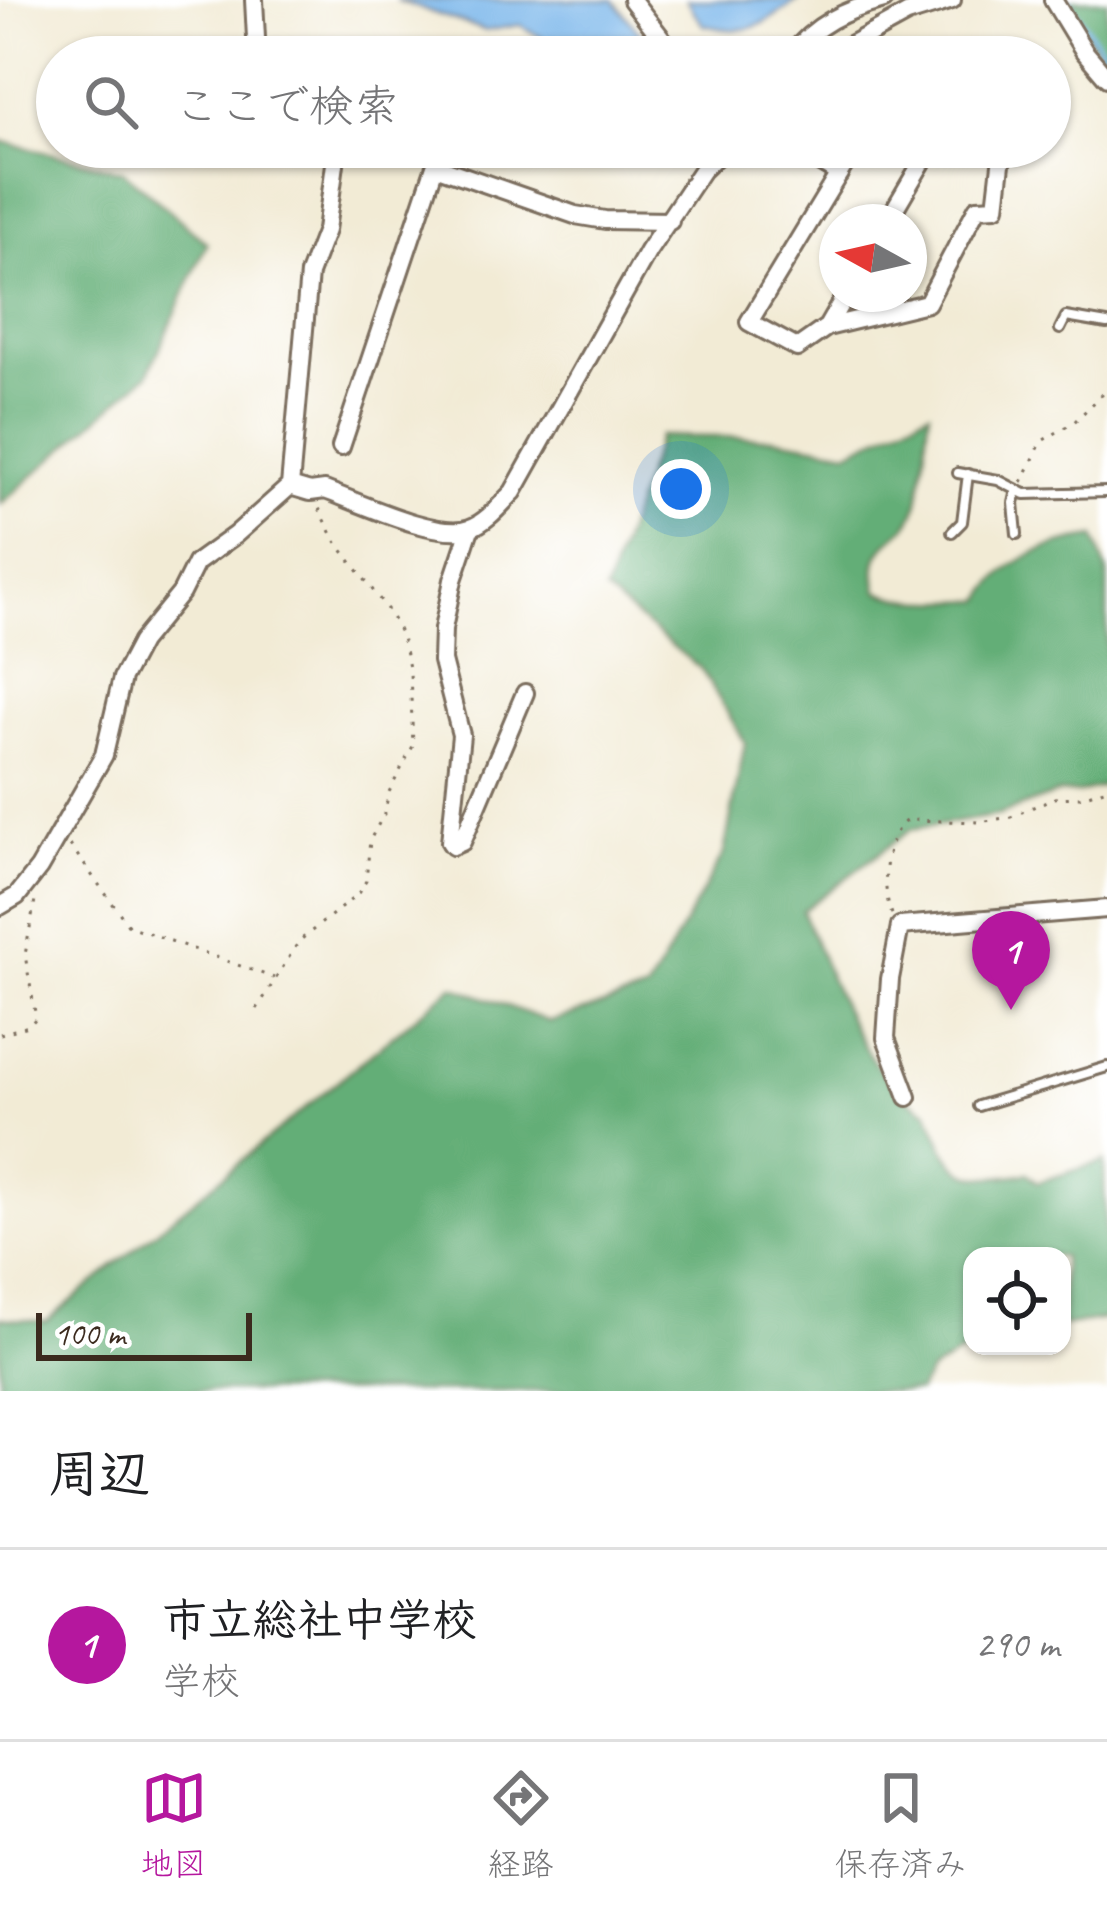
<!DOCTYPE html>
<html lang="ja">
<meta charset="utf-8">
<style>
:root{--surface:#fff;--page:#f6f6f6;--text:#202124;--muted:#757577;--line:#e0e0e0;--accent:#b5179e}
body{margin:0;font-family:Caveat,"Klee One",sans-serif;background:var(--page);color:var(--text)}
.controls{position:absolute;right:36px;bottom:36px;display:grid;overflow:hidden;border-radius:24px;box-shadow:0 3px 9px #0004}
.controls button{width:108px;height:108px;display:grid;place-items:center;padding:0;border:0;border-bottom:3px solid var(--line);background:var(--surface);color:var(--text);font:60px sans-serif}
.compass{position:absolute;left:819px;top:204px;width:108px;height:108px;border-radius:50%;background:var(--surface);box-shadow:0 3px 9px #0004;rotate:278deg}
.scale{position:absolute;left:36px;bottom:30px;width:216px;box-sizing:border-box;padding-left:12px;border:6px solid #3b2a1e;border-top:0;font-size:33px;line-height:42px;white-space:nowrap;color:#3b2a1e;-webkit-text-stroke:9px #fff;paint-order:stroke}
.you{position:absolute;left:681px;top:489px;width:42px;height:42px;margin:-30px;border:9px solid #fff;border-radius:50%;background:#1a73e8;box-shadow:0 0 0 18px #1a73e833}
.badge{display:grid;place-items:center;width:78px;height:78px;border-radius:50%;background:var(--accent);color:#fff;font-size:39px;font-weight:700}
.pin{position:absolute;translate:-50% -99px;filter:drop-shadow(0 3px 6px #0008)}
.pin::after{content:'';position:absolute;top:63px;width:42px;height:36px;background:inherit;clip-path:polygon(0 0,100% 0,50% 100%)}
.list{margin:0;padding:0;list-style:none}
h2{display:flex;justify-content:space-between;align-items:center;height:156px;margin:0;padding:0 48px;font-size:51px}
h2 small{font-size:39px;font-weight:400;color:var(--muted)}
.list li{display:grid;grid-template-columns:78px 1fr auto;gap:36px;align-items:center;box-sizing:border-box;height:192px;padding:0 48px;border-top:3px solid var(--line)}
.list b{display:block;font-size:45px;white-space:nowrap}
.list p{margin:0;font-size:39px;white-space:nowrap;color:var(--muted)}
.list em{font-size:39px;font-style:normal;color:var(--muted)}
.icon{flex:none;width:66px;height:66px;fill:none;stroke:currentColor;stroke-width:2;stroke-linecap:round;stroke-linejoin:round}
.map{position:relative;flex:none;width:1107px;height:1391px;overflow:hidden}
.search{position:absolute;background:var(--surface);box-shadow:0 3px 9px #0004;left:36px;right:36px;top:36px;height:132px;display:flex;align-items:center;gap:30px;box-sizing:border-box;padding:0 42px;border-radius:66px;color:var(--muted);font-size:45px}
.sheet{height:348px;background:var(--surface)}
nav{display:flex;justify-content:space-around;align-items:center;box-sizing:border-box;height:168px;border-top:3px solid var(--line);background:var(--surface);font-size:33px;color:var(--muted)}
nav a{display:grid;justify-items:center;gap:6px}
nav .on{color:var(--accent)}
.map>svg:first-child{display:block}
</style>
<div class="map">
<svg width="1107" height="1391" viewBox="0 0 1107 1391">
<rect width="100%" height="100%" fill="#fff"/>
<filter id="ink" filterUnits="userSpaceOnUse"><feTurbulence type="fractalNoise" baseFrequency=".00833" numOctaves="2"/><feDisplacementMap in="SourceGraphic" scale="24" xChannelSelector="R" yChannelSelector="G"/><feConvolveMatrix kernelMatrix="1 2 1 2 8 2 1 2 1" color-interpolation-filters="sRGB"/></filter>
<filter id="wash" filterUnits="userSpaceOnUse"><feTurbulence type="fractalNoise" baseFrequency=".004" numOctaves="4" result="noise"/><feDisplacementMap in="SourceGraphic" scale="48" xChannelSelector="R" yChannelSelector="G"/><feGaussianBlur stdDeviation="2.7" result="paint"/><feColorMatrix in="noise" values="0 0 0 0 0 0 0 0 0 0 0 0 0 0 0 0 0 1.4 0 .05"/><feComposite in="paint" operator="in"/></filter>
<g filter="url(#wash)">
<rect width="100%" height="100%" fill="#f2ebd5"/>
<path fill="#64ae77" stroke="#506c4a" stroke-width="3" d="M1061,0H1107V64Z
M0,141L123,171L207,243L148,374L0,505Z
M930,411C925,442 925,478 916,509C906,543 865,536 878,591C912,605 947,601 983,600C1005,558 1050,543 1095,537L1107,573V785L1079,793H1059L999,815L910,830L802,911C831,975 861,1079 928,1111C954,1173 957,1185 1028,1173L1038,1182L1104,1161L1107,1319L1062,1326V1256H972L974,1346L931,1371L918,1391H0V1318L46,1322L453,986L550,1022L647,991L724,853L745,742L701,669L605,592L659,436L773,438L849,451Z"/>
<path fill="#78b5ea" stroke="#5a7084" stroke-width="3" d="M396,0H613L660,57H549L542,38L520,25L486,31Z
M686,0H798C759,28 750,36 703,25Z"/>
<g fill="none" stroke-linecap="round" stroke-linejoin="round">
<path stroke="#78b5ea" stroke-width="4.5" d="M1068,0L1107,57"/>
</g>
</g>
<g filter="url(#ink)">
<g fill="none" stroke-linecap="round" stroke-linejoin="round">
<g stroke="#7b6e5e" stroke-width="14">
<path id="service" d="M1060,329L1066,317L1107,324
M958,473L998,480L1025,494L1107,492
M1017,490L1014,503L1017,534
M952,532L962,522L968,474
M978,1106L1107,1067"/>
</g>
<g stroke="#7b6e5e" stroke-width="22">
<path id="minor" d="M254,0L257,57
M632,0L676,57
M1053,0L1084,51L1107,78
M790,57C814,24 846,10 884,0
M836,57L841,50L907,14L952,0
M816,147L814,159L839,174
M855,147L749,322L797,348L827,327L927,303L977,208L996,207L1003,147
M887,222L931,147
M827,327L846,294
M341,447L435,166L575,215L605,220L670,221
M290,486L309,274L326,230L335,164L331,147
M470,529L453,580L443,629L442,661L461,735L450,842L453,846L462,842L525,693
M0,906L17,896L39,868L104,755L122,678L141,642L181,593L196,563L235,535L290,486L310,492L325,490C358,502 438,540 470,528C487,522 501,504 513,492L648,251L702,170L726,147
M908,1097L886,1038L890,979L900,926L1107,909"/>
</g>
<path stroke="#7b6e5e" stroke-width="3" stroke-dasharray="3 9" stroke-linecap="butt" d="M1022,482L1042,441L1073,423L1107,390
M70,845L129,926L274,978
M892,914C881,890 883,837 907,820L979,822L1011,817L1053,798L1079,797L1107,788
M257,1009L299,941L357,895L366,881L370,840L384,814L389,792L413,746L410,672L402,637L390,613L335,540L319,508
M0,1034L29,1026L36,1018L25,955L35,900"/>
<use href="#service" stroke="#fff" stroke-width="8"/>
<use href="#minor" stroke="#fff" stroke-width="16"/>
</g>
</g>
</svg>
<div class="controls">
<button><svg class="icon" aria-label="locate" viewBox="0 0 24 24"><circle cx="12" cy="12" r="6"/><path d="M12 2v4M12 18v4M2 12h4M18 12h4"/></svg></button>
</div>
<svg class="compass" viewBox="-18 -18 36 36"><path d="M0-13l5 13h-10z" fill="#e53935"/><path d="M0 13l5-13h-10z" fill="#757577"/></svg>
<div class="scale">100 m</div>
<div class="you"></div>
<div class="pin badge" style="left:1011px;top:1010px">1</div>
<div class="search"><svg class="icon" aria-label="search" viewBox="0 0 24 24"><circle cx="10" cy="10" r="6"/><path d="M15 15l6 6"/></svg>ここで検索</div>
</div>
<section class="sheet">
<h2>周辺<small></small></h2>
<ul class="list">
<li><span class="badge">1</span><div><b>市立総社中学校</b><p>学校</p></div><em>290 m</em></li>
</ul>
</section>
<nav>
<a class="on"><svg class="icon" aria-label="map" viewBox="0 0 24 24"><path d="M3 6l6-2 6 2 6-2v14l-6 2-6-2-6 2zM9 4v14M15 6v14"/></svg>地図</a>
<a><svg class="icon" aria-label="directions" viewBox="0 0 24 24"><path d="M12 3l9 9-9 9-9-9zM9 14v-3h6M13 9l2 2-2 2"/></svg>経路</a>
<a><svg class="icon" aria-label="saved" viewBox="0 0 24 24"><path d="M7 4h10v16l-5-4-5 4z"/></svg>保存済み</a>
</nav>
